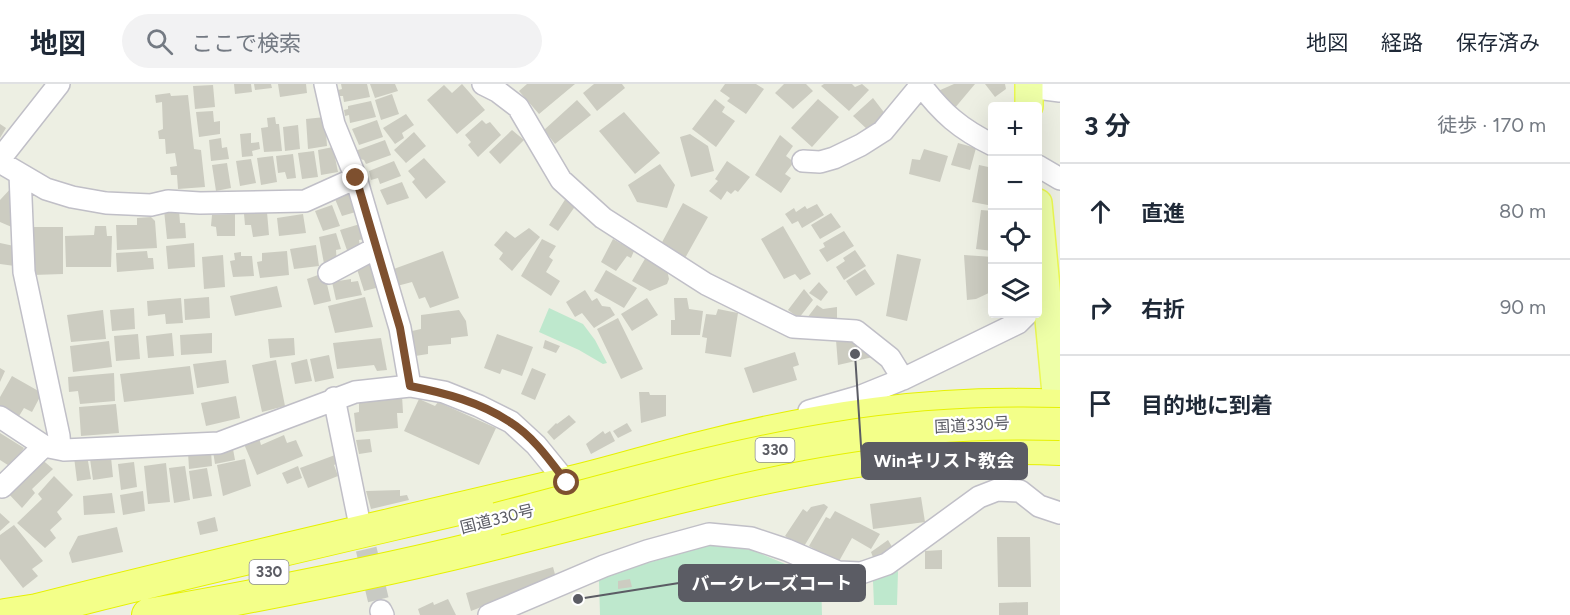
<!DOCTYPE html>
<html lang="ja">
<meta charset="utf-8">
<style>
:root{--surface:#fff;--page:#f2f2f3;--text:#1f2937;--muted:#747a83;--line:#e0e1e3}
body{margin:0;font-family:Figtree,"Noto Sans JP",sans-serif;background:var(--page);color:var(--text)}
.controls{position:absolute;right:18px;top:18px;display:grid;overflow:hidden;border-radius:6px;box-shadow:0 6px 24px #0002}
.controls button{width:54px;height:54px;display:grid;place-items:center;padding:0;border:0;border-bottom:2px solid var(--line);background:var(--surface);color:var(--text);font:30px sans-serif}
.stop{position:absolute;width:18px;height:18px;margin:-14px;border:4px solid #7e502f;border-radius:50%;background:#fff}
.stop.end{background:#7e502f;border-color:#fff;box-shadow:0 2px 6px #0008}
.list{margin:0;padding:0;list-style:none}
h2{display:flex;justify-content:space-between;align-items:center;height:78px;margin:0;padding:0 24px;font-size:26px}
h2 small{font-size:20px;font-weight:400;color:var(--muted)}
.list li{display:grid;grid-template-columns:39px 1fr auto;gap:18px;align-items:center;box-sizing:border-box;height:96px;padding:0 24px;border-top:2px solid var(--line)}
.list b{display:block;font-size:22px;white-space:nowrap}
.list em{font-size:20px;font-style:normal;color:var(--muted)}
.icon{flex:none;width:33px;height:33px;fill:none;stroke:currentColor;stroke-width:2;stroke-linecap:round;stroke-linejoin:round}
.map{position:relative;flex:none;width:1060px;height:531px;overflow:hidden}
header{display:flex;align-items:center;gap:36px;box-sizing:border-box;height:84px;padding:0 30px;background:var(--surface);border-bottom:2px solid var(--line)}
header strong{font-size:28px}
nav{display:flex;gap:33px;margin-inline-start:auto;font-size:21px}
.search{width:420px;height:54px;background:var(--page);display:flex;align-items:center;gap:15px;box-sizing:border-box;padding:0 21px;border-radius:33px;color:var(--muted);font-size:22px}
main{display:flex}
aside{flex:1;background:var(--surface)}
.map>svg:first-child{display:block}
</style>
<header>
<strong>地図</strong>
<div class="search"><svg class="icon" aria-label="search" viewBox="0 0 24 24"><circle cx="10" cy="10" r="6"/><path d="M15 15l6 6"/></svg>ここで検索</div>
<nav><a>地図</a><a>経路</a><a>保存済み</a></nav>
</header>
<main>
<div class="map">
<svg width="1060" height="531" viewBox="0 0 1060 531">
<rect width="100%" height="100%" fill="#edefe3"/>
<path fill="#bee8cd" d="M549,224L583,240L595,256L607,279L603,280L579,266L539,248Z
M708,461L752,466L821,495L822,531H600L599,497L607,491Z
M898,487L897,521H874L873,497Z"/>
<path fill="#ccccc1" d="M234,0H251L252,8L235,10Z
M254,0H271L272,4L255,6Z
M278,0H306L307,9L280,13Z
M341,0H367L370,13L344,18L343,12H339L338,6L342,5Z
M370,0H395L398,7L375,14Z
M462,0L485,26L457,50L427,16L444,1L452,9Z
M527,0H575L539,30L519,7Z
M594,0H622L625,4L597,27L583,9Z
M725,0H756L764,5L746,30L727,17L730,14L720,7Z
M784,0H806L813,7L793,25L775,9Z
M824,0H852L855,3L862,0L869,6L849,27L821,2Z
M954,0H975L954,25L938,7Z
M985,0H1005L1006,5L995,13Z
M213,1L215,23L195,25L193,2Z
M170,9L171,12L188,11L194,65L201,66L205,103L178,105L177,91H171L170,83L177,82L175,69L166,70L165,55H159L158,47L163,45L162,18L156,19L155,11Z
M392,10L399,30L381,36L375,16Z
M873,14L886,31L869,47L853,32Z
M715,15L725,23L722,28L735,37L716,63L692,45Z
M818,15L839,33L812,63L791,44Z
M577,16L591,31L555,60L544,46Z
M371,17L376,33L350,39L349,31L345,32L344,26L348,25V22Z
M213,27L214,38L220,37V50L199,53L196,28Z
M624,28L660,69L635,90L599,47Z
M406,30L414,41L402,49L404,54L395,60L383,44Z
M275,33L276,40H279L282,67L264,68L261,44L268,43L267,34Z
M325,33L327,62L308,65L306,35Z
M377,36L383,53L359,61L352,45Z
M482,36L486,40L490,38L501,51L478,73L468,61L471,58L465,51Z
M0,40L6,44L0,54Z
M298,41L300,65L285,67L283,43Z
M512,46L524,56L500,80L489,68Z
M414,48L426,62L406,79L394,66Z
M251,49V59L259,58L260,65L252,67L253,72L242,73L240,50Z
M690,50L708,62L714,87L691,93L680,53Z
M780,51L793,62L786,72L794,78L785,90L791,94L781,109L755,91Z
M221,54L222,64L227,63L229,75L211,77L209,56Z
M385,56L391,71L366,80L364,76L357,74L355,67Z
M958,59L976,64L970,86L951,81Z
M333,63L338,88L321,91L318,66Z
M924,65L948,72L940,98L909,90L912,75L920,76Z
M314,67L318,93L302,95L298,69Z
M293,70L296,94L287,95L285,88L278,89L276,72Z
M273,72L277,98L261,101L257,74Z
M424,74L446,98L426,115L412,98L415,95L408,87Z
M251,75L256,99L240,102L236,77Z
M394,77L401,92L380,100L378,94L371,96L369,87Z
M727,77L750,93L738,108L735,106L731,110L727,107L721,116L709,107L718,97L715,95Z
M227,79L231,104L216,107L212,81Z
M660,80L675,101L667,124L637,118L628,101Z
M979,81L993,84V122L972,118Z
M402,98L409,114L387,121L380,106Z
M13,102L14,144L0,138V116Z
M351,108L359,127L342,132L335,115Z
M566,114L576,121L558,147L549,141Z
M683,119L708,133L684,176L660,162Z
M817,120L824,131L802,144L798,137L792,140L785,130L794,124L796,128L805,122L807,125Z
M332,121L340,142L323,147L315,127Z
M164,126H179L180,139H185L186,154L167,155Z
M981,126L993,127V167L976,165Z
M267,128L269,151L253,153L251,141H245L244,130Z
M831,129L841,143L820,155L811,141Z
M235,130V152H217L216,143L211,142L212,131Z
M303,130L306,149L279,152L277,134Z
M151,133L155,137L157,164L117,166L116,141H137V134Z
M360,140L364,155L359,156L361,169L349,172L340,146Z
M95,142H106L107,152H112L111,183H66L65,152L94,151Z
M783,142L811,190L800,196L795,190L784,195L761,155Z
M32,143H63V190L33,191Z
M529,144L540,153L512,187L499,175L503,169L494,161L506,147L515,154Z
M844,147L854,162L827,178L819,166L825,163L823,159Z
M336,149L341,165L336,166L337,181L325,185L319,153Z
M542,155L556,162L549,173L553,176L546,188L560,197L551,212L521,192Z
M613,155L634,167L631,174L627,172L616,187L601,178Z
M0,159L19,163L15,182L0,180Z
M194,159L195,183L168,185L166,162Z
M316,161L319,182L294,185L290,165Z
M855,166L866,182L844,196L836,183L845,177L843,174Z
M147,167L148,174H153L154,185L117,188L116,169Z
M287,167L289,191L260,194L257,178L262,177V169Z
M443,167L459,214L430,224L425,213L419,215L412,198L397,202L391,186Z
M241,168V172H252L254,192L233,193L230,177L235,176L234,169Z
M897,170L921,175L907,237L886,232Z
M223,171L225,203L204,205L202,173Z
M964,171L993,173V207L976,215L967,216Z
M646,173L667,186L669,195L667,200L650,207L632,197Z
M372,177L380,203L364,207L356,182Z
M865,185L875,200L856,212L846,197Z
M606,186L637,204L624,224L594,207Z
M318,191L320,197L326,196L331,217L314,221L307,195Z
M351,195V198L358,197L362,211L336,216L332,198Z
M819,198L828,208L821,217L809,209Z
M277,202L282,223L235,232L230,212Z
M804,205L813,216L799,234L788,226Z
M585,206L592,217L597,214L602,222L610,223L615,231L594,244L582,229L575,233L566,218Z
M209,213L210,234L185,236L184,215Z
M365,213L373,243L335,249L328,222Z
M181,214L183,239L166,240L165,230L148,232L147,217Z
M647,214L658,231L632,247L621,230Z
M674,214H687L689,225L703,227L700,251H671V236H675Z
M817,221L823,225L837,223V237L807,234Z
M134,224L135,245L112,247L110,226Z
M718,225L738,229L731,273L705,269L707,254L702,253L706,230L716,231Z
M103,226L106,255L71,258L67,231Z
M459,226L466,237L468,252L451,254V260L428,262V270L415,272L412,247L421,245V231Z
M618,234L643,285L621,295L597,245Z
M172,249L174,272L148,274L146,252Z
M212,249V269L181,271L180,251Z
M138,250L140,275L116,277L114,252Z
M497,250L533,263L522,292L502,285L500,290L484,284Z
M294,254L295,271L270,274L268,255Z
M381,254L387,286L377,287L374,281L337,285L333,259Z
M846,254L857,259V267L871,266L873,273L838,281L836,256Z
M545,256L560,262L556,269L543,264Z
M109,257L112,283L73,288L70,262Z
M795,268L799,281L793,283L797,296L753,309L744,284Z
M329,271L334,294L315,298L310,275Z
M307,275L312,297L295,300L291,279Z
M226,276L229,299L197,304L193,280Z
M276,276L285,322L262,328L252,281Z
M190,282L194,310L124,318L120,290Z
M0,284L5,287L0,298Z
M532,284L546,290L535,316L521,310Z
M114,289L115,317L80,320L78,307L69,308L68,293Z
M12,292L42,309L32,328L24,324L16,337L0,327V313Z
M639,308H649L650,311H666V332L641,339Z
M402,311L403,329H397L398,344L356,348L354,329L359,328V316Z
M236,312L240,334L206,342L201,319Z
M419,315L435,322L438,318L496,344L479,381L404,347Z
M116,320L119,349L81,352L79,323Z
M569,331L576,338L554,356L547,348L556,339L557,340Z
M627,339L632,347L618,354L613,347Z
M603,347L605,350L610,347L615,357L591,370L586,360Z
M0,349L24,364L11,383L0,376Z
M284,351L287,359L296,356L303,372L257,391L244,360L259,354L261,361Z
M370,355L372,368L359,370L356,356Z
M233,365L235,376L215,380L213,367Z
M211,367L212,382L189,385L188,368Z
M87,371L91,395L77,397L74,373Z
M335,371L338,379L334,381L338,392L308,404L300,384Z
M39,373L53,385L32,405L35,409L22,424L6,407Z
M111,373L113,393L93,396L90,375Z
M245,375L251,402L223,412L217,381Z
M134,378L137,403L121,406L118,380Z
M166,379L170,418L148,420L144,382Z
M185,382L190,416L174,419L169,384Z
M298,382L302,394L287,400L282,389Z
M207,384L212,412L193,415L189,387Z
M54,392L73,411L57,428L62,435L50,446L56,454L45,464L17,439L42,415L38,410Z
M400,406V412L407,411L409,416L371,425L366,407Z
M143,407L145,427L123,431L120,411Z
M112,409L115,429L84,431L83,412Z
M921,413L925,438L873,445L870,420Z
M824,420L828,423L803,464L785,452L803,425L807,428L811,423Z
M835,427L880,450L871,465L852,454L838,479L809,462L826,433L830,435Z
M0,429L10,438L0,447Z
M215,433L218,447L200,451L197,438Z
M14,441L43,477L32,485L38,492L23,504L0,475V451Z
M117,443L123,468L72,479L69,469L78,452Z
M997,453H1030L1031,503H998Z
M888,456L894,466L874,476L871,468Z
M942,466V485H925V467Z
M553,483L556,494L471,527L466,509Z
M630,495L632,503L618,505V497Z
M448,515L456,531H420L418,525L433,518L434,521Z
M1028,518V531H999V519Z"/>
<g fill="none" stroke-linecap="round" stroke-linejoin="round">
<path stroke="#c8cac3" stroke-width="21" stroke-dasharray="21 10" stroke-linecap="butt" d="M359,435L381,527"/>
<g stroke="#c0bfc7" stroke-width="24">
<path id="minor" d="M325,0L334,40L356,94L400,244L410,302
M483,0L497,7L518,23L561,96L603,134L706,200L793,243L856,247L890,274L903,295
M920,0C942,29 960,45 993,61
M1029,3L1060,7
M0,75L59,0
M803,77L820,78L834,74L861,61L883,47L921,1
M0,78L46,105L72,113L106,119L151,121L168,117L200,119L305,117L356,94
M1038,82L1060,95
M20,90L24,188L59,352L60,365
M329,189L376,164
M334,314L358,432
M809,327L861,312L903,295L1018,239L1027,230
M0,333L44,362L64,366L219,359L355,308L410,302L444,308L479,322L511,338L536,361L567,399
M2,403L44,362
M381,527L383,531
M489,531L604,482L647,467L709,450L751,454L787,466L838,488L861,489L887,480L979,413L997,406L1020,407L1039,422L1060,429"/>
</g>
<g stroke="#ebf852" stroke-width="30">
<path id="major" d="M1029,0V22
M1038,119L1059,341"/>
</g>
<g stroke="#e6f100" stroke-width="34">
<path id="highway" d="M37,526C212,481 388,442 564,400C608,390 652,376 696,365C817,334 935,316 1060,322
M5,531L57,523
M148,531C268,510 387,487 505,457C687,412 870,356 1060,365"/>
</g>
<use href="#minor" stroke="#fff" stroke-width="21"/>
<use href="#major" stroke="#eeffa7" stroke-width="27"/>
<use href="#highway" stroke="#f3ff89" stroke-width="32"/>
<g stroke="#e6f100" stroke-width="34" stroke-linecap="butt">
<path id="highway-bridge" d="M497,435C610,406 723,372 838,354C911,342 986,338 1060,340"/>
</g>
<use href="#highway-bridge" stroke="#f3ff89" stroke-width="32"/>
</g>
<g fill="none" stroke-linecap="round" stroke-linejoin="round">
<path stroke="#7e502f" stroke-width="8" d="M356,94L400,244L410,302C445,309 480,318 510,338C534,353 551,378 567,399"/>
</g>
<g text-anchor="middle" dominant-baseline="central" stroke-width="4.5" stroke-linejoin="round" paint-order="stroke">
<g fill="#fff" stroke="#8c8d92" stroke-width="1.5">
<rect x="755.5" y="354" width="39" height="24" rx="4.5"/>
<rect x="249.5" y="476" width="39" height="24" rx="4.5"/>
</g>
<g font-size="15" font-weight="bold" fill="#5b5c64">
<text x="775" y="366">330</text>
<text x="269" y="488">330</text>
</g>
<g font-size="16" fill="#5b5c64" stroke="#fff">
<text transform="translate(972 341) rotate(-3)">国道330号</text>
<text transform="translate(497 435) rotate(-14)">国道330号</text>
</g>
</g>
<path fill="none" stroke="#5b5c64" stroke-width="2" d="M855 270L862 377M578 515L679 499"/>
<g fill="#5b5c64" stroke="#fff" stroke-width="2">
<circle cx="855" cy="270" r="6"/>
<circle cx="578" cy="515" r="6"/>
</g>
<g fill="#5b5c64" stroke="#5b5c64" stroke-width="2">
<rect x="862" y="359" width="165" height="36" rx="6"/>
<rect x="679" y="481" width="186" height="36" rx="6"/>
</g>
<g font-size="18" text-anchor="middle" font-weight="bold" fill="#fff">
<text x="944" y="383">Winキリスト教会</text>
<text x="772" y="506">バークレーズコート</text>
</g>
</svg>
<div class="controls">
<button>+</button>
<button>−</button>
<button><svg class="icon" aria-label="locate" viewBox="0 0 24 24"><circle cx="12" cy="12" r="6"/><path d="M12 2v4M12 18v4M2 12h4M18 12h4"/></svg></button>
<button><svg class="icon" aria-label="layers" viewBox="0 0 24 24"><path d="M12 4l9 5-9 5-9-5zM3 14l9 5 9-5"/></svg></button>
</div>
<div class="stop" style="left:567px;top:399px"></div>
<div class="stop end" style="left:356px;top:94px"></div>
</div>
<aside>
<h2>3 分<small>徒歩 · 170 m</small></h2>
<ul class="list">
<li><svg class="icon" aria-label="ahead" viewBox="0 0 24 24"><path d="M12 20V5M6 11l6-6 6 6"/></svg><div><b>直進</b></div><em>80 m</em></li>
<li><svg class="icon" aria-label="right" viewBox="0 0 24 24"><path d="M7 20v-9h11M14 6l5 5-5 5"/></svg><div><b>右折</b></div><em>90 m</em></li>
<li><svg class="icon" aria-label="arrive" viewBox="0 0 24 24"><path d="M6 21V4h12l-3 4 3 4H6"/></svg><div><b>目的地に到着</b></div></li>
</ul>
</aside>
</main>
